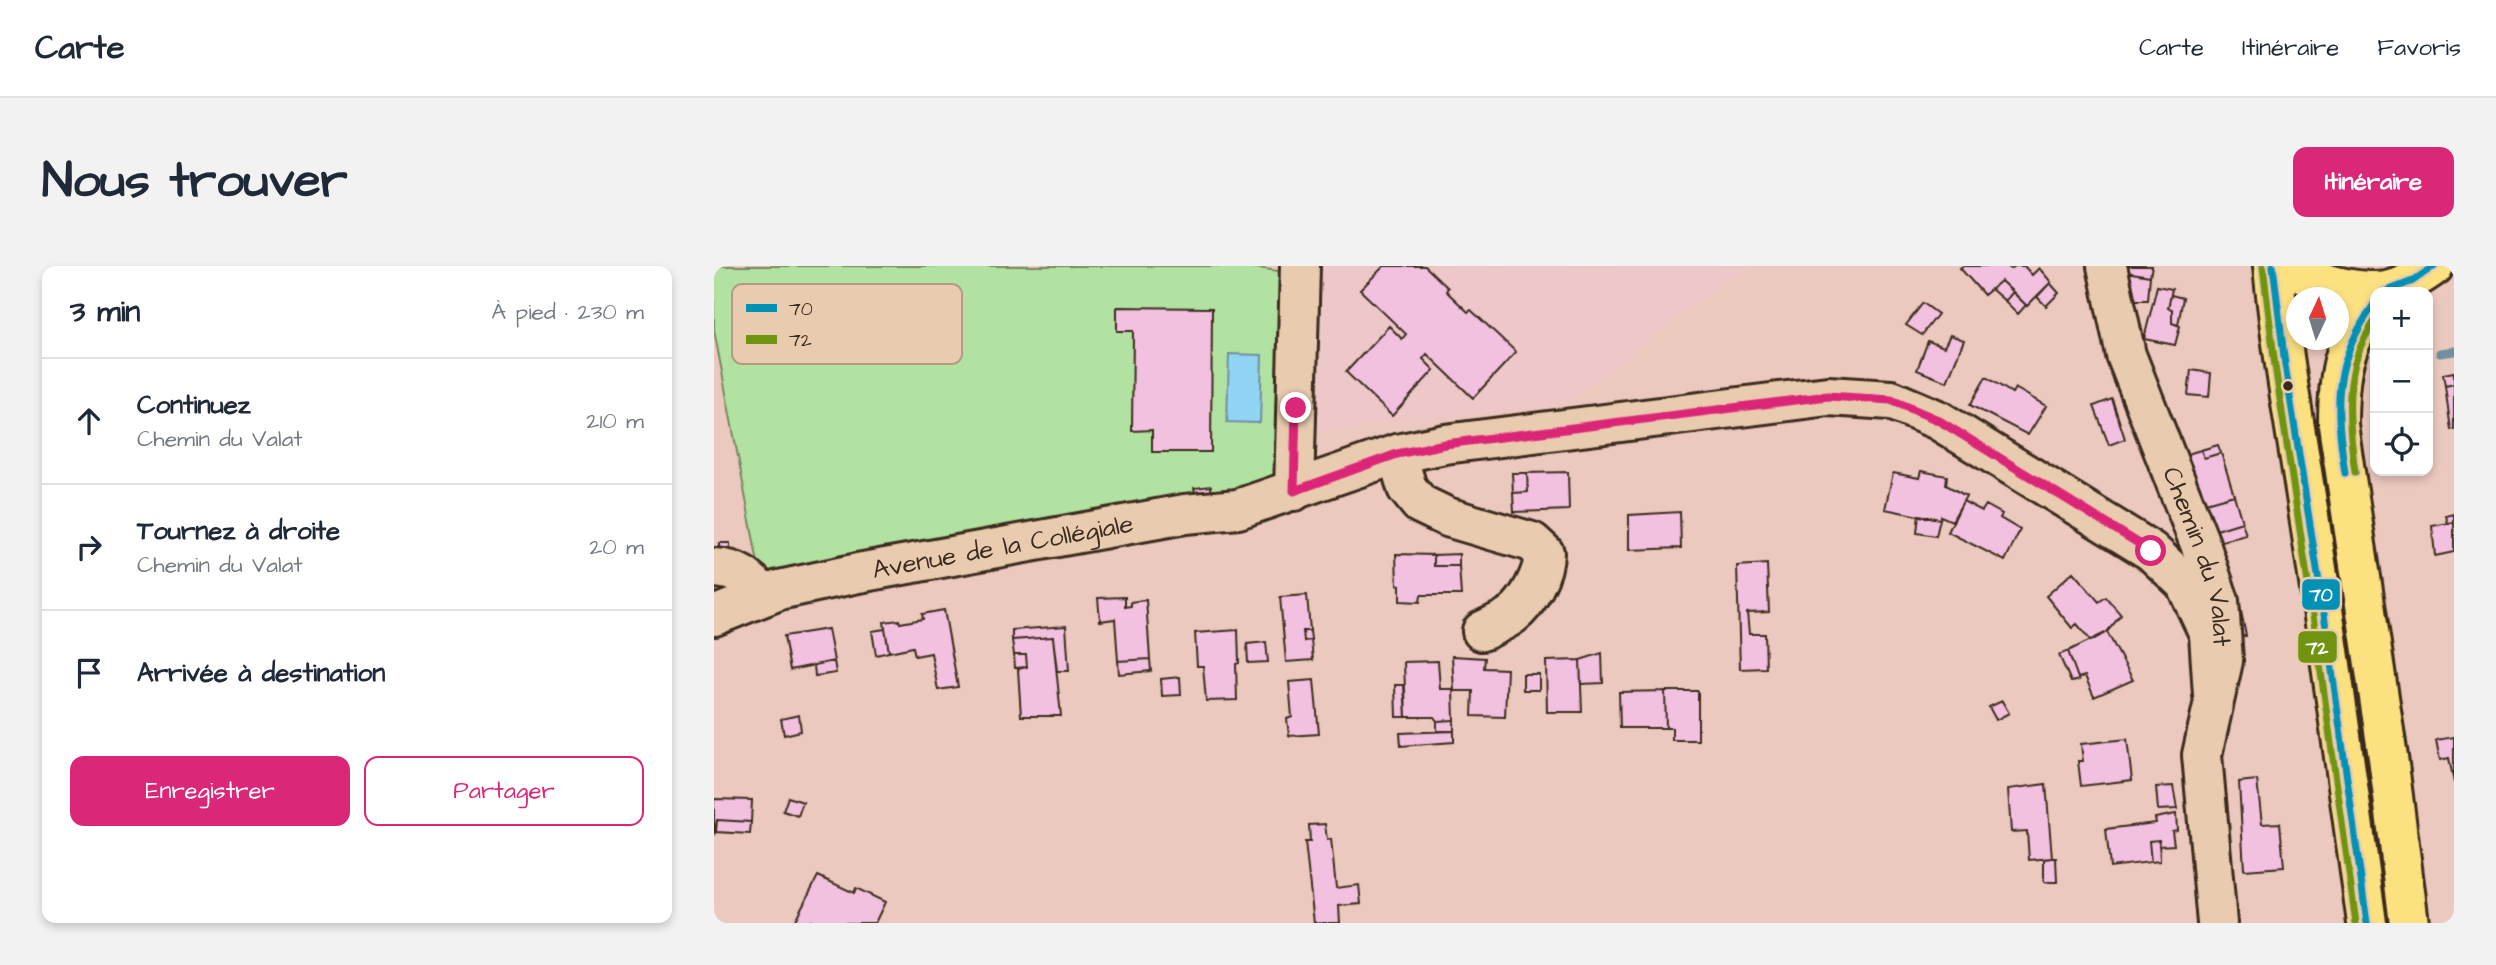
<!DOCTYPE html>
<html lang="fr">
<meta charset="utf-8">
<style>
:root{--surface:#fff;--page:#f2f2f3;--text:#1f2937;--muted:#747a83;--line:#e0e1e3;--accent:#db2777}
body{margin:0;font-family:"Architects Daughter",sans-serif;background:var(--page);color:var(--text)}
.controls{position:absolute;right:21px;top:21px;display:grid;overflow:hidden;border-radius:14px;box-shadow:0 4px 10px #0003}
.controls button{width:63px;height:63px;display:grid;place-items:center;padding:0;border:0;border-bottom:2px solid var(--line);background:var(--surface);color:var(--text);font:35px sans-serif}
.compass{position:absolute;left:1572px;top:21px;width:63px;height:63px;border-radius:50%;background:var(--surface);box-shadow:0 4px 10px #0003;rotate:4deg}
.stop{position:absolute;width:21px;height:21px;margin:-16px;border:5px solid #db2777;border-radius:50%;background:#fff}
.stop.end{background:#db2777;border-color:#fff;box-shadow:0 2px 7px #0008}
.list{margin:0;padding:0;list-style:none}
h2{display:flex;justify-content:space-between;align-items:center;height:91px;margin:0;padding:0 28px;font-size:30px}
h2 small{font-size:23px;font-weight:400;color:var(--muted)}
.list li{display:grid;grid-template-columns:46px 1fr auto;gap:21px;align-items:center;box-sizing:border-box;height:126px;padding:0 28px;border-top:2px solid var(--line)}
.list b{display:block;font-size:26px;white-space:nowrap}
.list p{margin:0;font-size:23px;white-space:nowrap;color:var(--muted)}
.list em{font-size:23px;font-style:normal;color:var(--muted)}
.actions{display:flex;gap:14px;padding:21px 28px}
.actions a{flex:1;padding:16px 0;border:2px solid var(--accent);border-radius:14px;text-align:center;font-size:24px;color:var(--accent)}
.actions .main{background:var(--accent);color:#fff}
.icon{flex:none;width:38px;height:38px;fill:none;stroke:currentColor;stroke-width:2;stroke-linecap:round;stroke-linejoin:round}
.map{position:relative;flex:none;width:1740px;height:657px;overflow:hidden;border-radius:14px}
header{display:flex;align-items:center;gap:42px;box-sizing:border-box;height:98px;padding:0 35px;background:var(--surface);border-bottom:2px solid var(--line)}
header strong{font-size:33px}
nav{display:flex;gap:38px;margin-inline-start:auto;font-size:24px}
.intro{display:flex;align-items:center;justify-content:space-between;box-sizing:border-box;height:168px;padding:0 42px}
h1{margin:0;font-size:49px}
.button{padding:18px 32px;border-radius:14px;background:var(--accent);color:#fff;font-size:24px;font-weight:700}
main{display:flex;gap:42px;padding:0 42px}
aside{flex:1;background:var(--surface);border-radius:14px;box-shadow:0 4px 10px #0003}
.map>svg:first-child{display:block}
</style>
<header>
<strong>Carte</strong>
<nav><a>Carte</a><a>Itinéraire</a><a>Favoris</a></nav>
</header>
<div class="intro"><h1>Nous trouver</h1><a class="button">Itinéraire</a></div>
<main>
<aside>
<h2>3 min<small>À pied · 230 m</small></h2>
<ul class="list">
<li><svg class="icon" aria-label="ahead" viewBox="0 0 24 24"><path d="M12 20V5M6 11l6-6 6 6"/></svg><div><b>Continuez</b><p>Chemin du Valat</p></div><em>210 m</em></li>
<li><svg class="icon" aria-label="right" viewBox="0 0 24 24"><path d="M7 20v-9h11M14 6l5 5-5 5"/></svg><div><b>Tournez à droite</b><p>Chemin du Valat</p></div><em>20 m</em></li>
<li><svg class="icon" aria-label="arrive" viewBox="0 0 24 24"><path d="M6 21V4h12l-3 4 3 4H6"/></svg><div><b>Arrivée à destination</b></div></li>
</ul>
<div class="actions"><a class="main">Enregistrer</a><a>Partager</a></div>
</aside>
<div class="map">
<svg width="1740" height="657" viewBox="0 0 1740 657">
<rect width="100%" height="100%" fill="#ecc9be"/>
<filter id="ink" filterUnits="userSpaceOnUse"><feTurbulence type="fractalNoise" baseFrequency=".0143" numOctaves="2"/><feDisplacementMap in="SourceGraphic" scale="14" xChannelSelector="R" yChannelSelector="G"/><feConvolveMatrix kernelMatrix="1 2 1 2 8 2 1 2 1" color-interpolation-filters="sRGB"/></filter>
<g filter="url(#ink)">
<path fill="#eec7c8" d="M598,0H1040L1018,10L852,138L593,167Z"/>
<path fill="#b1e2a2" stroke="#768660" stroke-width="2" d="M0,0H528L586,8L565,230L50,329L0,64Z"/>
<path fill="#92d4f4" stroke="#6f909e" stroke-width="2" d="M515,88L548,89L546,157L513,156Z"/>
<g fill="none" stroke-linecap="round" stroke-linejoin="round">
<path stroke="#6f909e" stroke-width="9" d="M1726,87L1740,85"/>
</g>
<path fill="#f2c1e0" stroke="#3b2a1e" stroke-width="2" d="M670,0H711L734,22L732,25L754,46L757,44L802,86L759,132L713,88L709,93L720,104L678,150L632,106L675,60L688,73L692,68L646,24Z
M1249,0H1293L1297,3L1301,0H1310L1318,9L1325,2L1337,16L1313,40L1287,15L1270,29L1246,2Z
M1412,0H1438L1436,10L1412,6Z
M1412,6L1436,10L1434,34H1414Z
M1287,15L1299,26L1291,35L1277,23Z
M1336,17L1345,27L1332,40L1323,31Z
M1443,20L1458,23L1454,42L1458,43V57L1466,60L1461,79L1430,73Z
M1299,26L1312,39L1304,48L1291,35Z
M1457,29L1469,32L1464,59L1458,57V43L1454,42Z
M1209,37L1224,48L1208,69L1192,59Z
M403,41L498,42L497,186H438V164L418,165L419,65H403Z
M1236,69L1250,74L1233,116L1203,104L1214,75L1230,81Z
M1477,104L1497,107L1495,131L1474,129Z
M1740,106V118L1731,120L1729,108Z
M1272,111L1298,127L1301,122L1332,140L1314,169L1256,139Z
M1740,118V163L1737,164L1731,120Z
M1398,133L1411,173L1395,179L1380,140Z
M1504,179L1507,187L1490,192L1487,184Z
M1487,184L1490,192L1507,187L1520,229L1488,238L1473,188Z
M1207,205L1233,210L1232,219L1252,230L1238,255L1227,250L1226,253L1205,250L1171,243L1179,207L1205,212Z
M854,206L855,244L800,246L799,227L814,226L813,207Z
M798,207H813L814,226L799,227Z
M497,220L498,230L482,232L480,222Z
M1520,229L1528,256L1496,266L1488,238Z
M1249,235L1268,245L1272,239L1288,248L1286,252L1306,264L1291,295L1234,266Z
M966,246L967,282L915,284V249Z
M1740,248V256L1734,257L1732,250Z
M1205,249L1226,253L1222,270L1203,267Z
M1528,256L1532,269L1500,277L1496,266Z
M1740,256V286L1721,290L1718,260Z
M5,277H16V291L0,290V281L5,283Z
M682,288L720,289V300H745L747,329H707L706,336L686,335V319L683,318Z
M745,288V300H720V289Z
M1053,298L1055,346L1033,347L1035,368H1051L1052,402L1026,403L1023,300Z
M1359,306L1385,336L1392,331L1407,349L1393,366L1377,375L1363,358L1358,362L1332,330Z
M593,329L596,365H589L590,375L597,374L599,394L572,396L566,331Z
M1524,330L1532,370L1516,372L1519,332Z
M411,331V341L417,340V336L432,334L436,393L404,395L401,353L386,355L384,332Z
M230,344L244,421L224,424L217,387L201,390L199,381L175,386L170,356L185,354L186,357L209,353L208,348Z
M352,360L355,405H343L339,371L298,374V364Z
M114,363L120,395L76,404L70,370Z
M171,363L175,386L162,389L158,365Z
M524,364L525,397L522,398L523,434L492,435L489,400H483L481,367Z
M589,365H596L597,374L590,375Z
M1393,366L1419,414L1380,431L1371,410L1364,412L1354,385Z
M339,371L347,450H307L304,403L313,401L312,389H300L298,374Z
M552,376L554,396L534,397L533,378Z
M1354,385L1364,412L1365,414L1357,416L1345,389Z
M888,387L889,417L867,418L866,394Z
M300,389H312L313,401L301,402Z
M738,390L771,392L770,402L793,403L791,451L758,450L759,425H740Z
M436,393L437,405L405,408L404,395Z
M866,394L868,446H833L832,395Z
M120,395L122,407L101,410L100,399Z
M724,395L726,423H739L740,454L723,455L720,451H692L690,396Z
M809,408H825V424H809Z
M466,411L467,429L448,430L447,413Z
M600,414L605,468L575,470L573,453L578,451L575,416Z
M681,419H690L692,451H682Z
M951,425L952,462H906L905,426Z
M951,425H984V474H958V462H952Z
M1288,435L1295,447L1282,454L1275,441Z
M85,449L87,465L70,469L67,453Z
M740,454V465H723V455Z
M740,465V476L687,480L686,467Z
M1740,471V517L1735,492L1726,494L1722,474Z
M1413,473L1418,514L1367,520L1364,495H1369L1367,478Z
M1543,514L1548,558L1566,557L1570,601L1530,604L1525,516Z
M1332,518L1338,592L1315,594L1313,565L1297,566L1294,523Z
M1459,520L1463,543L1444,544L1442,521Z
M74,531L89,536L84,550L69,545Z
M0,533L38,534L37,556L3,554L0,570Z
M1462,548L1463,564L1458,565L1460,579L1445,580V574L1435,575L1437,596L1396,601L1392,563L1442,557L1441,552Z
M3,554L37,556L36,568L2,566Z
M611,558L613,574L617,573L622,622L645,619L647,638L625,640L626,657H600L591,576H596L595,559Z
M1445,574L1446,595L1437,596L1435,575Z
M1338,592H1342L1343,616H1330V593Z
M104,610L140,627L142,622L171,636L161,657H101L97,655L95,657H86L81,654Z"/>
<g fill="none" stroke-linecap="round" stroke-linejoin="round">
<g stroke="#3b2a1e" stroke-width="44">
<g id="minor">
<path id="s1" d="M1393,0L1412,89L1486,278L1505,335L1509,395L1488,489L1503,657"/>
<path d="M683,188L693,222L706,238L733,251L818,276L830,287C830,307 814,337 798,349C789,356 777,360 768,365"/>
<path d="M580,225L586,0"/>
<path d="M0,302C24,303 34,312 50,329"/>
<path id="s2" d="M0,350L65,324L144,307L471,248L524,243L683,188L731,178L1114,130L1177,134L1224,154L1437,285L1471,317L1495,368L1499,429"/>
</g>
</g>
<g stroke="#3b2a1e" stroke-width="44">
<path id="major" d="M1559,0C1567,88 1584,175 1597,263C1617,394 1635,526 1653,657
M1579,0C1601,18 1643,28 1672,24C1690,21 1705,10 1720,0
M1661,37C1628,77 1624,109 1624,159L1674,491L1695,657"/>
</g>
<use href="#minor" stroke="#e9ccb0" stroke-width="38"/>
<use href="#major" stroke="#fbe180" stroke-width="38"/>
<g stroke="#e9ccb0" stroke-width="12">
<path id="bus-1" d="M1559,0L1571,99L1612,361L1653,657
M1670,26L1699,15L1720,0
M1631,207C1621,137 1618,97 1661,37"/>
</g>
<g stroke="#e9ccb0" stroke-width="12">
<path id="bus-2" d="M1549,1L1561,100L1601,363L1642,657
M1641,206C1634,153 1628,100 1661,55"/>
</g>
<use href="#bus-1" stroke="#0091b5" stroke-width="7"/>
<use href="#bus-2" stroke="#70940f" stroke-width="7"/>
</g>
</g>
<g fill="none" stroke-linecap="round" stroke-linejoin="round" filter="url(#ink)">
<path stroke="#db2777" stroke-width="9" d="M582,142L580,225L683,188L731,178L1114,130L1177,134L1224,154L1437,285"/>
</g>
<circle fill="#3b2a1e" stroke="#e9ccb0" stroke-width="2.5" cx="1574" cy="120" r="6"/>
<g text-anchor="middle" dominant-baseline="central" stroke-width="7" stroke-linejoin="round" paint-order="stroke">
<g font-size="26" fill="#3b2a1e" stroke="#e9ccb0">
<text stroke="none"><textPath href="#s2" startOffset="298">Avenue de la Collégiale</textPath></text>
<text stroke="none"><textPath href="#s1" startOffset="306">Chemin du Valat</textPath></text>
</g>
</g>
<rect x="18" y="18" width="230" height="80" rx="10" fill="#e9ccb0" stroke="#b59b84" stroke-width="2"/>
<rect x="32" y="38" width="31" height="8" fill="#0091b5"/>
<rect x="32" y="69" width="31" height="9" fill="#70940f"/>
<g font-size="19" fill="#3b2a1e">
<text x="75" y="49">70</text>
<text x="75" y="80">72</text>
</g>
<g stroke="#e9ccb0" stroke-width="2.5">
<rect x="1587" y="312" width="40" height="33" rx="7" fill="#0091b5"/>
<rect x="1583" y="364" width="41" height="34" rx="7" fill="#70940f"/>
</g>
<g font-size="19" text-anchor="middle" font-weight="bold" fill="#fff">
<text x="1607" y="335">70</text>
<text x="1603" y="388">72</text>
</g>
</svg>
<div class="controls">
<button>+</button>
<button>−</button>
<button><svg class="icon" aria-label="locate" viewBox="0 0 24 24"><circle cx="12" cy="12" r="6"/><path d="M12 2v4M12 18v4M2 12h4M18 12h4"/></svg></button>
</div>
<svg class="compass" viewBox="-18 -18 36 36"><path d="M0-13l5 13h-10z" fill="#e53935"/><path d="M0 13l5-13h-10z" fill="#747a83"/></svg>
<div class="stop" style="left:1437px;top:285px"></div>
<div class="stop end" style="left:582px;top:142px"></div>
</div>
</main>
